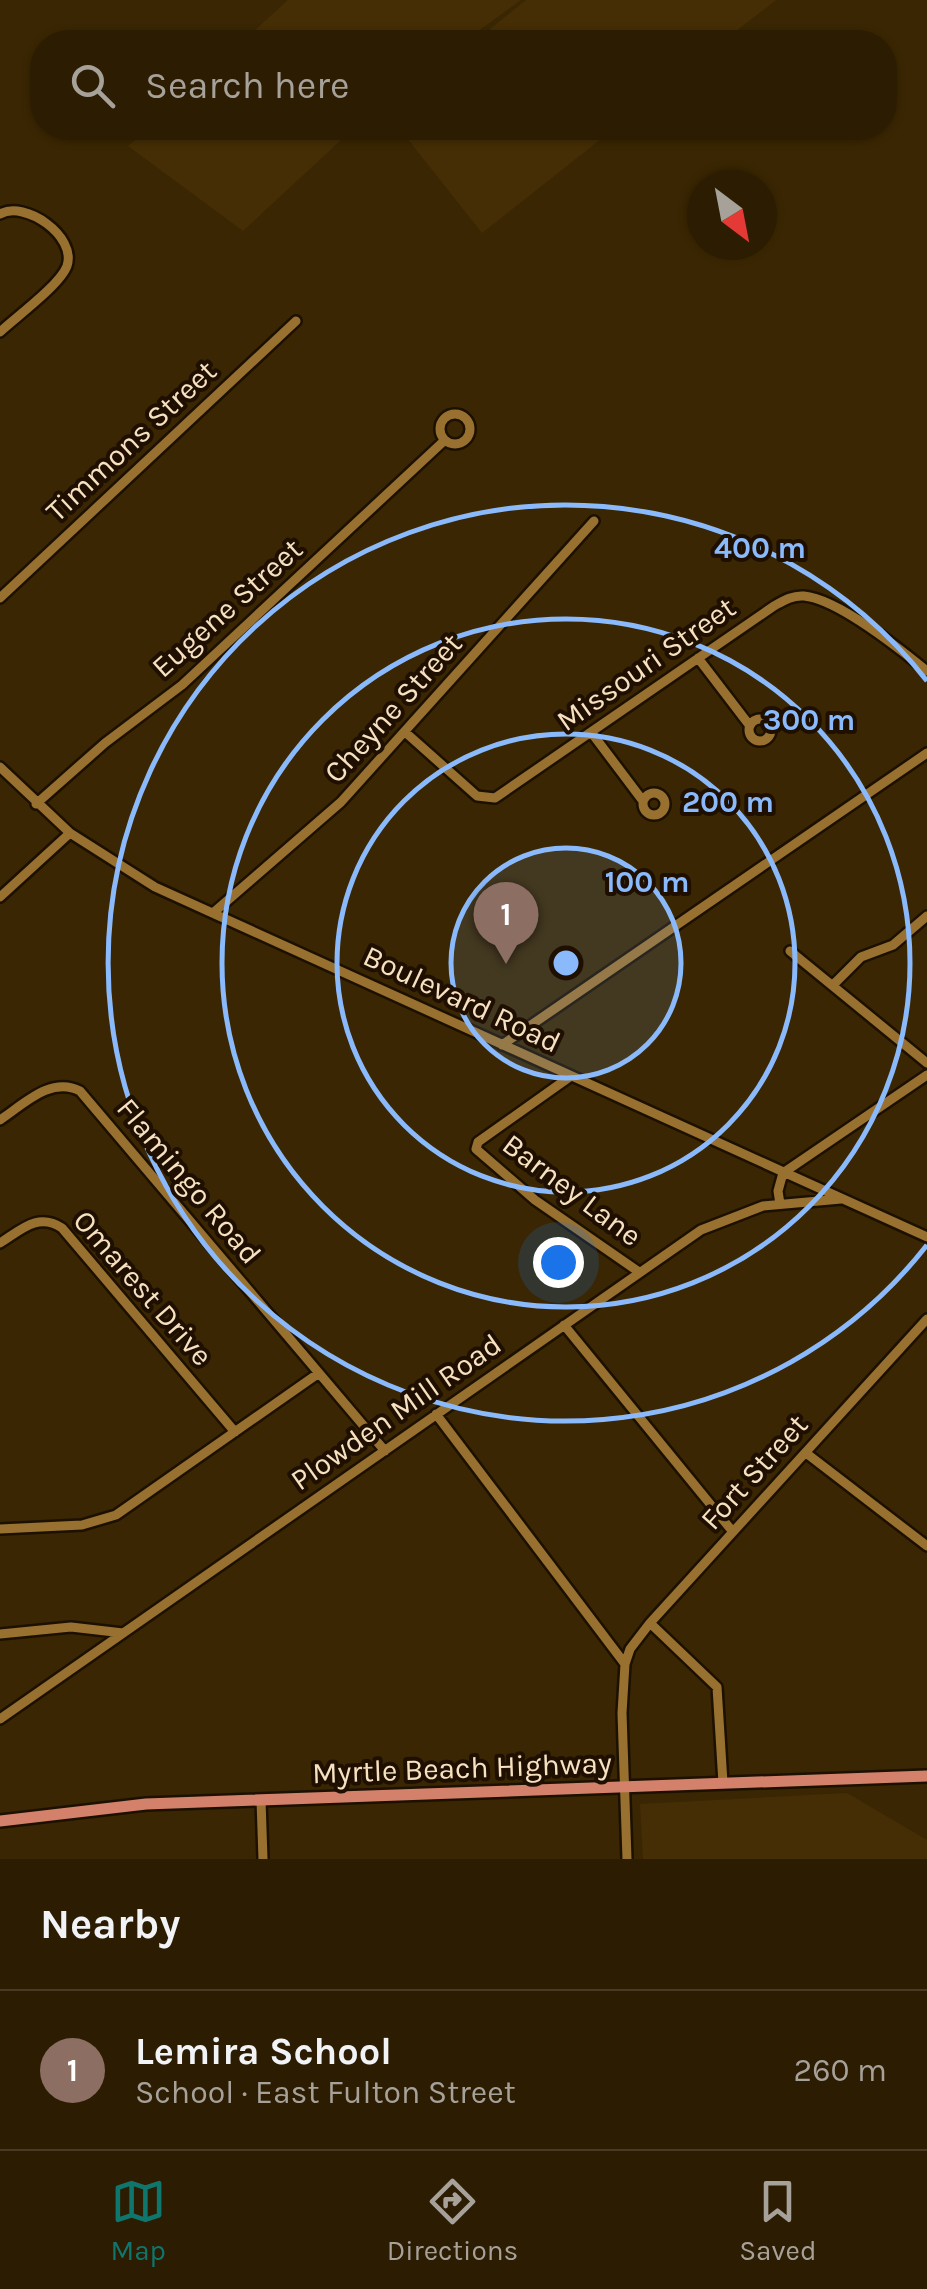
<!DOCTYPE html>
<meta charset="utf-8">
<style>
:root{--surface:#2c1c02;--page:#382911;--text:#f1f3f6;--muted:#a6a199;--line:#483a24;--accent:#0f766e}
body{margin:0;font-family:Karla,sans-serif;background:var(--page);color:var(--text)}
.compass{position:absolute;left:687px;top:170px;width:90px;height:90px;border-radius:50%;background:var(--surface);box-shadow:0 2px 8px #0004;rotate:148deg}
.you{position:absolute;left:558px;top:1262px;width:35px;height:35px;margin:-25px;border:8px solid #fff;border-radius:50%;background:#1a73e8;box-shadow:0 0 0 15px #1a73e833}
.badge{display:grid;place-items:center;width:65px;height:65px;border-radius:50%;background:var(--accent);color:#fff;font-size:32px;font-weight:700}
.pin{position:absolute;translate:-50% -82px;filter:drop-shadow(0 2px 5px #0008)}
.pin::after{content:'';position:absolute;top:52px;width:35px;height:30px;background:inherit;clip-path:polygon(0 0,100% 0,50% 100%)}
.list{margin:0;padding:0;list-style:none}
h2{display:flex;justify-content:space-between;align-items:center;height:130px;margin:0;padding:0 40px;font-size:42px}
h2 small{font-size:32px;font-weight:400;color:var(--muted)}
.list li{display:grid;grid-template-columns:65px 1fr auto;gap:30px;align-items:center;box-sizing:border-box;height:160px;padding:0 40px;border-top:2px solid var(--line)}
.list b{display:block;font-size:38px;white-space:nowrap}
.list p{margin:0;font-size:32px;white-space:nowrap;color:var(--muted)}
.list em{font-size:32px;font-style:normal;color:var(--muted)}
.icon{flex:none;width:55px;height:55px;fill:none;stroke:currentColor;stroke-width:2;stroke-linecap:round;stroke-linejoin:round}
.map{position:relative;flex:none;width:927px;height:1859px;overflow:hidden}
.search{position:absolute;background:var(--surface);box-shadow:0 2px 8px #0004;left:30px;right:30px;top:30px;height:110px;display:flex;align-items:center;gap:25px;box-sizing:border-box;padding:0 35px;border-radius:40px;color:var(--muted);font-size:38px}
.sheet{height:290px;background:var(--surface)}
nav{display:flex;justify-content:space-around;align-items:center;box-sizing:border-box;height:140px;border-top:2px solid var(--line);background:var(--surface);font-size:28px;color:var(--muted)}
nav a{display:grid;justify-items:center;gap:5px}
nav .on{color:var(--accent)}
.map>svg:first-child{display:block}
</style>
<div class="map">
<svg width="927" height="1859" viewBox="0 0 927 1859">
<rect width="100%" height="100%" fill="#3a2602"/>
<path fill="#452e05" d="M288,0H521L463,42H242Z
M526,0H776L722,42H474Z
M149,128H354L243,231L128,146Z
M399,128H615L482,233Z
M847,1793L927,1840V1859H643L640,1804Z"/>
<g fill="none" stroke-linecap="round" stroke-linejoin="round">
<g stroke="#1c1000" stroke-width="14">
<path id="minor" d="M0,214C25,200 77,236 67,266C60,285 16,317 0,332
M440 429a15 15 0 1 1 30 0a15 15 0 1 1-30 0Z
M0,598L296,321
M698,658L750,726
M749 730a11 11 0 1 1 22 0a11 11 0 1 1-22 0Z
M405,732L477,796L495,798L774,606C783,601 792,595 804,596C838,599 900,649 927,671
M591,732L643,801
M0,767L70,833L155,887L927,1237
M643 804a11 11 0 1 1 22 0a11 11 0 1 1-22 0Z
M36,804L105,743L182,685L445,440
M0,897L70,833
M213,913L341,802L594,521
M790,951L927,1063
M834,984L861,957L893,945L927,916
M502,1045L927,753
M571,1076L478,1142L476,1149L535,1200L639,1272
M0,1120C24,1104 51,1076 80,1091L385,1451
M780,1204L778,1191L783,1173L927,1075
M0,1243C21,1230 38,1212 62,1228L235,1432
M564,1325L733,1532
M436,1414L625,1664L622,1713L627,1859
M806,1453L927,1546
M0,1529L82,1525L116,1515L319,1373
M650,1623L717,1687L723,1783
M0,1634L71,1627L123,1633
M625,1664L630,1649L650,1623L927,1319
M0,1719L701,1230L763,1206L841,1199
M261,1800L263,1859"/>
</g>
<g stroke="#1c1000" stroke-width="16">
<path id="major" d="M0,1821L146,1804L927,1776"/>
</g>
<use href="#minor" stroke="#987030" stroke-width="9"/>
<use href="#major" stroke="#d3816b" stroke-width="11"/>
</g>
<circle cx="566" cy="963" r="115" fill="#8abafc" fill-opacity=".12"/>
<g fill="none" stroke="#8abafc" stroke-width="5">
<circle cx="566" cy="963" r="115"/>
<circle cx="566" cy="963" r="229"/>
<circle cx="566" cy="963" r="344"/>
<path d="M927 1245A458 458 0 1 1 927 681"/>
</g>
<g text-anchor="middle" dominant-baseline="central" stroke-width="8" stroke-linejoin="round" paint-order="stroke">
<g font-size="30" fill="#f7e1c1" stroke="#1e0f00">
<text transform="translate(131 441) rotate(-43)">Timmons Street</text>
<text transform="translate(227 608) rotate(-42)">Eugene Street</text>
<text transform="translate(646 664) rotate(-35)">Missouri Street</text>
<text transform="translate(393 708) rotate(-48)">Cheyne Street</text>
<text transform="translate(462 999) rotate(25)">Boulevard Road</text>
<text transform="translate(189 1181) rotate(50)">Flamingo Road</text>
<text transform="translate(572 1190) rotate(37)">Barney Lane</text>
<text transform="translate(143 1288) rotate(49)">Omarest Drive</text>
<text transform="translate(396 1412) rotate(-35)">Plowden Mill Road</text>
<text transform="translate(754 1472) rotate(-48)">Fort Street</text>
<text transform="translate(462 1768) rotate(-2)">Myrtle Beach Highway</text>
</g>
</g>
<circle cx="566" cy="963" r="15" fill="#8abafc" stroke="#1e0f00" stroke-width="5"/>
<g font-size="30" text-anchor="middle" font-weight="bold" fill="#8abafc" stroke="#1e0f00" stroke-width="8" stroke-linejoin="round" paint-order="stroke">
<text x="760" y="558">400 m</text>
<text x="809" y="730">300 m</text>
<text x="728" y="812">200 m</text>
<text x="647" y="892">100 m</text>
</g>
</svg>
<svg class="compass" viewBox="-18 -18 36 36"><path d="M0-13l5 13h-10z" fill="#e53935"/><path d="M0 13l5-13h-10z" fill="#a6a199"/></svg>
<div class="you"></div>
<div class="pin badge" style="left:506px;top:964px;background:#8d6e63">1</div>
<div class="search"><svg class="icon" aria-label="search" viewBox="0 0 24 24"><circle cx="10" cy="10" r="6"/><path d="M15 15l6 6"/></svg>Search here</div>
</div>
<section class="sheet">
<h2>Nearby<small></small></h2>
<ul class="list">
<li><span class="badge" style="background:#8d6e63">1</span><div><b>Lemira School</b><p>School · East Fulton Street</p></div><em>260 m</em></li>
</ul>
</section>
<nav>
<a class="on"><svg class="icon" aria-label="map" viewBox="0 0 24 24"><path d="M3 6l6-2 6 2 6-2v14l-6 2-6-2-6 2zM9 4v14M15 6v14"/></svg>Map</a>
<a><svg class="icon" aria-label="directions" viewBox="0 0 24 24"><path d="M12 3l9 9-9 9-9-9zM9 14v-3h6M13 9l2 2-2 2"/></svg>Directions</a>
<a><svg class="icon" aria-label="saved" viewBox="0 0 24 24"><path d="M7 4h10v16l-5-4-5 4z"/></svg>Saved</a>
</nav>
